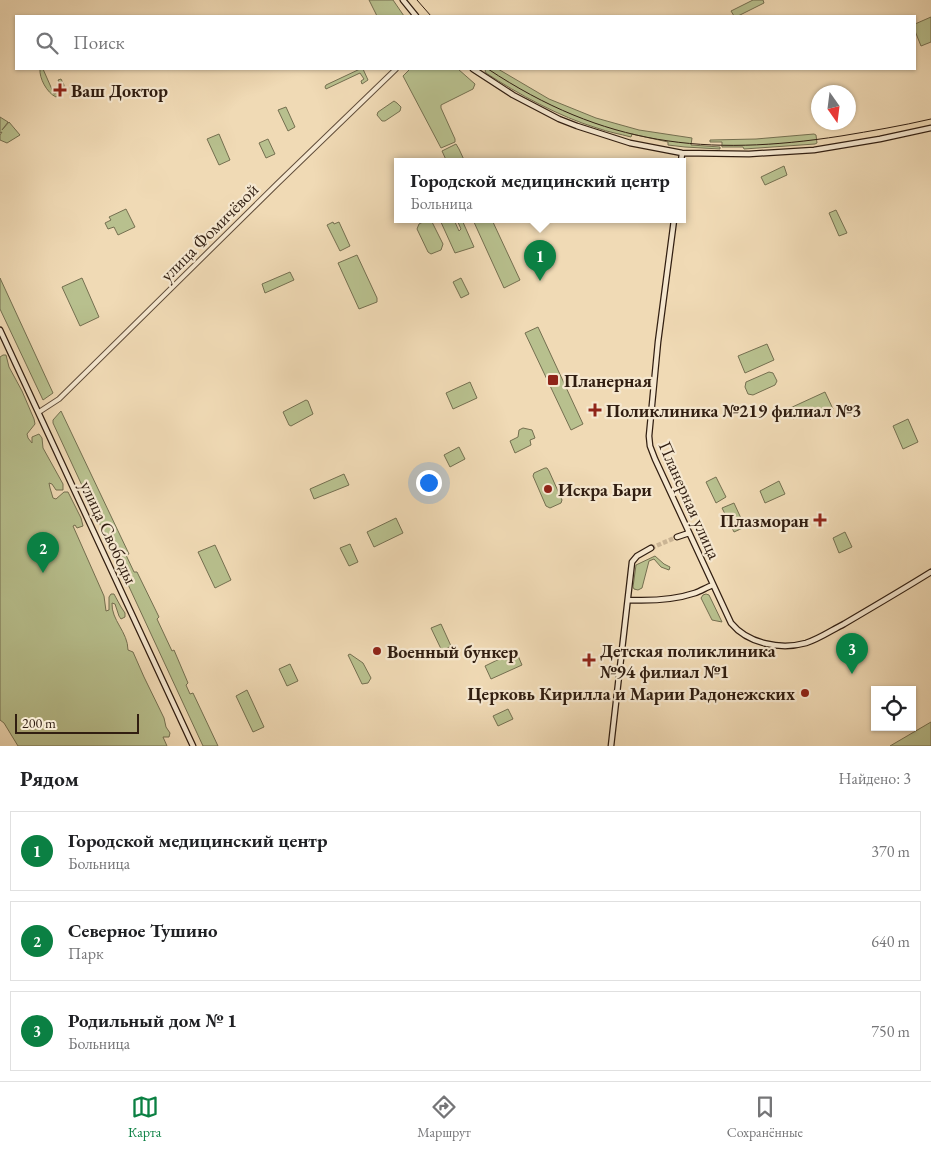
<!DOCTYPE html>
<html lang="ru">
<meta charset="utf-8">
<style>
:root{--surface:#fff;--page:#f6f6f6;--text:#202124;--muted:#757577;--line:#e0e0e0;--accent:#0b8043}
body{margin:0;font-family:"EB Garamond",serif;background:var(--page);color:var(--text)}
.controls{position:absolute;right:15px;bottom:15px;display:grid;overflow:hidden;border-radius:0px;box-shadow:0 1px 4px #0004}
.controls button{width:45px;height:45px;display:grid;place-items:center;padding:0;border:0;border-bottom:1px solid var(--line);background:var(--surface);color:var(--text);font:25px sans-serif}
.compass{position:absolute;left:811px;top:85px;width:45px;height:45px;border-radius:50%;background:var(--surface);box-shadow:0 1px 4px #0004;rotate:166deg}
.scale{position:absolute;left:15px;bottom:12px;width:124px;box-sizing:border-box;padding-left:5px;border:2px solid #311e11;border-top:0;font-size:14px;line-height:18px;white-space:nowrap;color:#311e11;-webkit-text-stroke:4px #f5e7cf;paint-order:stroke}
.you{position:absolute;left:428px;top:482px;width:18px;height:18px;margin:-12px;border:4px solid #fff;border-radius:50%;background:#1a73e8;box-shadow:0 0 0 8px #1a73e833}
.badge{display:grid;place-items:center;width:32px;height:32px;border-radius:50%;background:var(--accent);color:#fff;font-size:16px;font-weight:700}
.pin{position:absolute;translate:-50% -41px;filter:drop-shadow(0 1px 2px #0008)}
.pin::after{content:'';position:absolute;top:26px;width:18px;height:15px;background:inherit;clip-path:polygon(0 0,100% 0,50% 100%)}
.popup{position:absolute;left:394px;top:158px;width:292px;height:65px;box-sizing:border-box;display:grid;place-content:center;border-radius:0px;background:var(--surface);filter:drop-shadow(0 1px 4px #0005);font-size:16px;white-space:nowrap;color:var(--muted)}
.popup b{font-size:19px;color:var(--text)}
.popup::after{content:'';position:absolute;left:50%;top:100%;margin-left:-10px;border:10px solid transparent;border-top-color:var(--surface)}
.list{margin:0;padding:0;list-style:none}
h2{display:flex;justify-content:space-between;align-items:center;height:65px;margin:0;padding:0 20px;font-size:21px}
h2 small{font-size:16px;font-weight:400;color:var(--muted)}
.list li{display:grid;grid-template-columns:32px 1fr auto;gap:15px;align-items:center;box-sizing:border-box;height:80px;margin:0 10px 10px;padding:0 10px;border:1px solid var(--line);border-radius:0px}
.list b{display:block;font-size:19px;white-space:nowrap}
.list p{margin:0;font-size:16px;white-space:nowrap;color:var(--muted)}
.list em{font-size:16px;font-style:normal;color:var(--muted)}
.icon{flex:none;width:28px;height:28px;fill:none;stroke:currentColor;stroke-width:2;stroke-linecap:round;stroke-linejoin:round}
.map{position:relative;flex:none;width:931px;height:746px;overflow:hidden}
.search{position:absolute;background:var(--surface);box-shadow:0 1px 4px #0004;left:15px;right:15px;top:15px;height:55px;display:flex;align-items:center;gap:12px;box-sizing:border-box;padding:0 18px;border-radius:0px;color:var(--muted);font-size:19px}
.sheet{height:335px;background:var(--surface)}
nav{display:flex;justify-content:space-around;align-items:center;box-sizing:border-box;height:70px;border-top:1px solid var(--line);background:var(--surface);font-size:14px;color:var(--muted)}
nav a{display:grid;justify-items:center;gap:2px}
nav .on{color:var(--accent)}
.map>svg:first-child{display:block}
</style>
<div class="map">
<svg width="931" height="746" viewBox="0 0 931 746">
<rect width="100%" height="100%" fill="#f0dab5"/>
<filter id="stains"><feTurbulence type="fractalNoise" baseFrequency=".004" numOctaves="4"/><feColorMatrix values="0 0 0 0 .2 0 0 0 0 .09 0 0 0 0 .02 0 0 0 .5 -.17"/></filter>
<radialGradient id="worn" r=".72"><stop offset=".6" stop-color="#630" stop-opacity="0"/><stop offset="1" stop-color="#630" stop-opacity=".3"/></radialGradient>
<path fill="#b8c08e" stroke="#746f50" d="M369,0H393L404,16H377Z
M753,0H763L764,3L738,16H734L731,11Z
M931,17V42L921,46L915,31V24Z
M40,69H43L54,94L61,91V86L58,80L61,79L64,85L63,93L56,97C47,93 39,78 40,69Z
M360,69H363L368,80L362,84L361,81L364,79L360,73L326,89L325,87L326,85Z
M410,69H458L475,84L473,89L441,105V108L455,139V142L441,148L403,76Z
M486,69H498L549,99L596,118L639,130L692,138L691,145L720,147V149L685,147L668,145V142L632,134L631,137C620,134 608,132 597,128C560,117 518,94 486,73L485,71Z
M394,101L397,103L401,107L400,111L385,121H382L377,115L378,112Z
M286,107L295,127L288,131L278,110Z
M0,117L8,122L2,130L9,122L20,135L7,143L0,140V135L2,132L0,133Z
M219,134L230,160L219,165L207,139Z
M814,134L816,135L817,143L815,144L744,149L743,147H722V142H710V140L756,139Z
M268,139L275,154L266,158L259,143Z
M456,144L459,149L465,162H447L442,151Z
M784,166L787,175L765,185L761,177Z
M126,209L135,227L118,235L114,227L108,229L105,223L111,220L109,217Z
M836,210L847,233L839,236L829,213Z
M427,220L432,222L443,244L441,250L431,254L428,252L417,229L419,224Z
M440,220H454L459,231L461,229L457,220H462L474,247L455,253Z
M473,220H492L520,280L504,288Z
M333,222L334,224L339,222L350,246L340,251L327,225Z
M357,255L377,298V302L359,309L338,263Z
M290,272L294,280L265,293L262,284Z
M0,278L53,393L43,400L0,309Z
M82,278L99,317L80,326L62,287Z
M461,278L469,294L461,298L453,282Z
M538,327L583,424L571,430L525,333Z
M767,344L774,360L745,373L738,356Z
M3,355H6L9,367L22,391L34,419L35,424L27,434L28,438L32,443V437L39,434L42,438L43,448L63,484V490H56L52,484L49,483L50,488L53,498L56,499L64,492H68L81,518L83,526L77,528L75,525L73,526L104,596L106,611L109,610V597L111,594H114L121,607L125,613V617L121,619L119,616L115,604L112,603C111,620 128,632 128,650L133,652L144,677L164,718L166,727L170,733L169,737H163L167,746H18L4,723L0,720V357Z
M769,372L773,373L777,381L775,385L753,395L748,394L745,387L746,382Z
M470,382L477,398L453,409L446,393Z
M825,392L833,409L810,419L804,413L793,419L788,409Z
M306,400L308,401L313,414L291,426L289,425L283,412Z
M61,411L129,554L126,555L134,572H137L159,617L157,619L172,651L174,650L188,683L186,685L190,694L193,693L218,746H203L53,423V420Z
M908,419L918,442L903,449L893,426Z
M523,428L532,430L535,438L530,440L531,445L515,453L510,441L518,437L519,430Z
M459,447L465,459L450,467L444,455Z
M545,468H547L549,471L562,500L561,503L550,508L546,506L533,476L534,473Z
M344,474L349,485L314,499L310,489Z
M716,477L726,497L716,503L706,482Z
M779,481L785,494L765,503L760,491Z
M734,503L745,527L734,532L722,508Z
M396,518L403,533L374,547L367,532Z
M845,532L852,547L839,553L833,538Z
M350,544L358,562L349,566L340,548Z
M215,545L231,580L215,588L198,552Z
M655,556L664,564L670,567L669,570L661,567L654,559L649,561L642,588L638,590L634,589L633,587L636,565Z
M706,594L709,595L722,622L712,620L701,598L703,595Z
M441,624L451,646L442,651L431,628Z
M516,651L522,665L491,679L485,666Z
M350,654L363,663L371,678L368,683L362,684L348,655Z
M290,664L298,681L287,686L279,669Z
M247,690L264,727L253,732L236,696Z
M508,709L513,719L498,726L493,716Z
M931,722V746H890Z"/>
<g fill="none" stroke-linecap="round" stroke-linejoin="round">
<path stroke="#cab494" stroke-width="4.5" stroke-dasharray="4.5 2" stroke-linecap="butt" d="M651,548L677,537"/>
<g stroke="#614d3a" stroke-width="6">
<path id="tertiary" d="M39,412L59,399L277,184L396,69"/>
</g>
<g stroke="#311e11" stroke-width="7">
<path id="secondary" d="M403,0L416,16
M473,69L513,95L559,119L577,126L630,143L682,153L749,154L814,150L880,139L931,128
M681,162L682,153
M674,220L658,342L649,436L650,446L655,459L731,623C748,644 781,650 806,643C819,639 832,630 844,624C873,607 902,590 931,572
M0,330L193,746
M677,537L689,533
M628,600C650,601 674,600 695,593C701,591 707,587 713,585
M611,746L632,562L637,556L651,548"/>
</g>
<use href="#tertiary" stroke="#f5e7cf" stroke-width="4"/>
<use href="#secondary" stroke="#f5e7cf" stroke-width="4.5"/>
<path stroke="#311e11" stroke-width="1" d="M417,0L431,16
M488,69C604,146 706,157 841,136C871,131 901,126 931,119"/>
</g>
<g fill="#8f2418" stroke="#f5e7cf" stroke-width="2">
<path d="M57.5 82.5h5v5h5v5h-5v5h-5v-5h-5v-5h5z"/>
<rect x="547" y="374" width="12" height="12" rx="2.5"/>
<path d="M592.5 402.5h5v5h5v5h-5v5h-5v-5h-5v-5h5z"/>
<circle cx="548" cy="489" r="5"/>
<path d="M817.5 512.5h5v5h5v5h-5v5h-5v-5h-5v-5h5z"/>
<circle cx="377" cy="651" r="5"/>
<path d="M586.5 652.5h5v5h5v5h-5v5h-5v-5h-5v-5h5z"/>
<circle cx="805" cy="693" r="5"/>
</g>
<g text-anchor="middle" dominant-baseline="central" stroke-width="4.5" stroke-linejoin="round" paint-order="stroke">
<g font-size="18" font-weight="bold" fill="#311e11" stroke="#f5e7cf" text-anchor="start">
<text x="71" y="90">Ваш Доктор</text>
<text x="564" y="380">Планерная</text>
<text x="606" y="410">Поликлиника №219 филиал №3</text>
<text x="558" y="489">Искра Бари</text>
<text x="809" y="520" text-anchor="end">Плазморан</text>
<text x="600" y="650">Детская поликлиника<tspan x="600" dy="21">№94 филиал №1</tspan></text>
<text x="387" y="651">Военный бункер</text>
<text x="795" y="693" text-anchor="end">Церковь Кирилла и Марии Радонежских</text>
</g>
<g font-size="18" fill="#311e11" stroke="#f5e7cf">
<text transform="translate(209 232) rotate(-45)">улица Фомичёвой</text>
<text transform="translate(690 500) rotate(66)">Планерная улица</text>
<text transform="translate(109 532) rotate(65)">улица Свободы</text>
</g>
</g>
<rect width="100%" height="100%" filter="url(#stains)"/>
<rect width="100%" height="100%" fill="url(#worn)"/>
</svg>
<div class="controls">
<button><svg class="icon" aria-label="locate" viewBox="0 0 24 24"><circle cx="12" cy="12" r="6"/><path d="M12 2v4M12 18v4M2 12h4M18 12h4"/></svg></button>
</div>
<svg class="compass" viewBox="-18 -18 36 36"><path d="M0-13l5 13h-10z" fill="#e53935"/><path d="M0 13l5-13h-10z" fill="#757577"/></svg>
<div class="scale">200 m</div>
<div class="you"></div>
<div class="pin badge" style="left:540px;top:281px">1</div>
<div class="popup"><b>Городской медицинский центр</b>Больница</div>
<div class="pin badge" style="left:43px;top:573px">2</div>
<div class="pin badge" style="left:852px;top:674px">3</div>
<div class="search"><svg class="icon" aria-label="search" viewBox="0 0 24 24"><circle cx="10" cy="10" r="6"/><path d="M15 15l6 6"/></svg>Поиск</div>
</div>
<section class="sheet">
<h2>Рядом<small>Найдено: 3</small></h2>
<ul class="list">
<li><span class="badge">1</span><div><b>Городской медицинский центр</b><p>Больница</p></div><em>370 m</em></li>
<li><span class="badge">2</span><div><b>Северное Тушино</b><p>Парк</p></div><em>640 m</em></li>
<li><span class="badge">3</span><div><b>Родильный дом № 1</b><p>Больница</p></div><em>750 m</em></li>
</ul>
</section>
<nav>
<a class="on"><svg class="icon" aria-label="map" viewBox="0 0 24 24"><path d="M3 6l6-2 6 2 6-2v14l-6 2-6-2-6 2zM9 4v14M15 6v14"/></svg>Карта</a>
<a><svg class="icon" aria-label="directions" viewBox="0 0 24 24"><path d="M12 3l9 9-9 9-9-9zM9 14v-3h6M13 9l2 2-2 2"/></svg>Маршрут</a>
<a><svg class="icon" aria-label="saved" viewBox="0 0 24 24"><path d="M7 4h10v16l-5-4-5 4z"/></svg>Сохранённые</a>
</nav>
